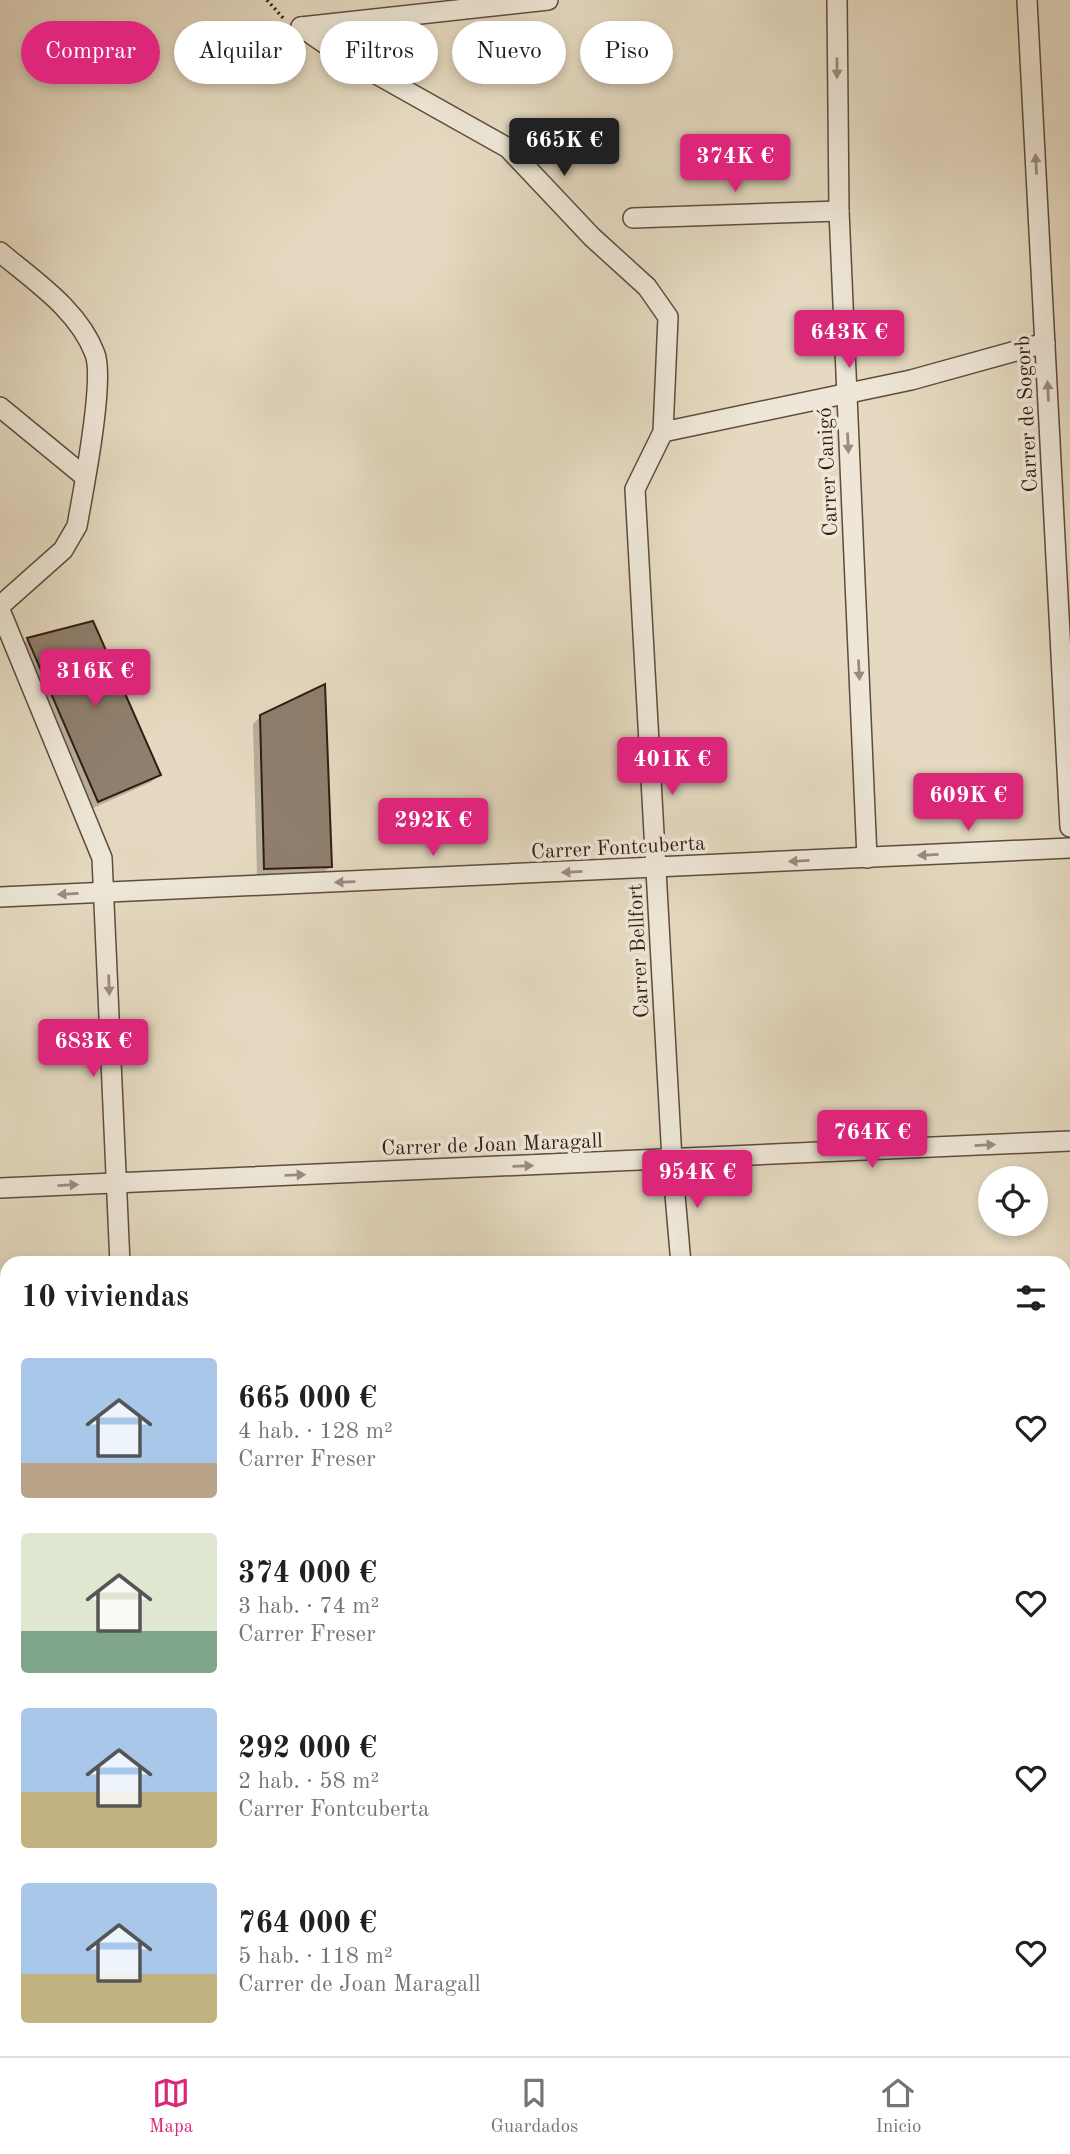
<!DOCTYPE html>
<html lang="es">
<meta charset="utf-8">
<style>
body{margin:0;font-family:"Old Standard TT",serif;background:#f2f2f2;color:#202124;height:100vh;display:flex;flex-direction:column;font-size:26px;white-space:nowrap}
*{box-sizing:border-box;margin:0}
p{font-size:23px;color:#757577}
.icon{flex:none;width:38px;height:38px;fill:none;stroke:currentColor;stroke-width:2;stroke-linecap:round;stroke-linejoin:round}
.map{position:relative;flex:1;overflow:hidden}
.side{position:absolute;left:0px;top:1256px;width:1071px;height:800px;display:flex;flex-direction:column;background:#fff;border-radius:21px 21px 0 0;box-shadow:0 4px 10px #0003}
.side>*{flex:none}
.hud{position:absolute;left:21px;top:21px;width:700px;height:63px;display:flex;gap:14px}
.fabs{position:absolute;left:978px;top:1166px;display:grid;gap:14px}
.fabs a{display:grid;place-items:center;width:70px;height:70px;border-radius:50%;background:#fff;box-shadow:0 4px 10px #0003;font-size:35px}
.price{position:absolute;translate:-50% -60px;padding:0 16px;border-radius:7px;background:#db2777;color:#fff;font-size:23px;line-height:46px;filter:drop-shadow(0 2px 4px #0008)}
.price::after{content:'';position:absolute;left:50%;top:42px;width:21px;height:16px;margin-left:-10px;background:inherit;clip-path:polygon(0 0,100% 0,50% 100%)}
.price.current{background:#222;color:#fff}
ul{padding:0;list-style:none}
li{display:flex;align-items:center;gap:21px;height:175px;padding:0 21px}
li span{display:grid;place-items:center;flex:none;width:196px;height:140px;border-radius:7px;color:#555}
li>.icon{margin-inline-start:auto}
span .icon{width:84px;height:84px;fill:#fffc;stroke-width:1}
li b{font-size:30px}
h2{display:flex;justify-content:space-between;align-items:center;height:84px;padding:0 21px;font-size:30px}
.tag{padding:0 24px;border-radius:32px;background:#fff;box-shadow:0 4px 10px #0003;font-size:24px;line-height:63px}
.tag.current{background:#db2777;color:#fff}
.dock{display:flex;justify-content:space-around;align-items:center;height:98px;border-top:2px solid #e0e0e0;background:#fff;font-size:19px;color:#757577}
.dock a{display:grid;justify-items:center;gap:4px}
.dock .current{color:#db2777}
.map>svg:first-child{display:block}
.shadow{fill:#0003}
.building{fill:#8f7f6d;stroke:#321d13;stroke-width:2}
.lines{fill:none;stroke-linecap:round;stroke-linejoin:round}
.minor-casing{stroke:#5f4c3e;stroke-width:22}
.path{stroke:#321d13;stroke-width:3.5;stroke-dasharray:2 3.5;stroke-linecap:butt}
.minor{stroke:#eee7d7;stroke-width:19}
.oneway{fill:#998c7f}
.labels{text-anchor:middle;stroke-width:7;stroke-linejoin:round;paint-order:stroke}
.street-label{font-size:21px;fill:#321d13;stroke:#eee7d7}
</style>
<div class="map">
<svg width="1070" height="2056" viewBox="0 0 1070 2056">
<rect width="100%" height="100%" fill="#e5dac1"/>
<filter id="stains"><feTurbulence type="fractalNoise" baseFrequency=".00286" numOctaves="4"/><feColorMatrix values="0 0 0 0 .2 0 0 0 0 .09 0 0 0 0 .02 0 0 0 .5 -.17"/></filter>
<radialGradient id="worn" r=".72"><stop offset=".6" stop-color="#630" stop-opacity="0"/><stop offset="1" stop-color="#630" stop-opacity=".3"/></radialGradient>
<g class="shadow">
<polygon points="28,639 159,775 151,782 91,809 20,647"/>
<polygon points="261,716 330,867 322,874 257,876 253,724"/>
</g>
<g class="building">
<polygon points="93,621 161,775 98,802 27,638"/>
<polygon points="325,684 332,867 264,869 260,715"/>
</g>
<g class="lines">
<defs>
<g id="minor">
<polyline points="837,0 839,211 867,858"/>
<polyline points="1027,0 1070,827"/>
<polyline points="301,27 337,52 508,148 592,237 647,287 668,317 663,432 635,489 672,1160 681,1264"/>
<polyline points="301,27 548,0"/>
<polyline points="633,218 839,211"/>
<path d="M0,252C34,281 79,310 95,354C105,381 83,492 77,526L63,550L0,606"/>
<polyline points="0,407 84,476"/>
<polyline points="663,432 911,380 1045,343"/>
<polyline points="0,610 102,858 120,1264"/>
<polyline points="0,897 1070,848"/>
<polyline points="0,1188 1070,1141"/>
<polyline points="1064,1438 1070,1437"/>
<polyline points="0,1477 7,1477"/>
<polyline points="1064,1548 1070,1547"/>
<polyline points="1064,1692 1070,1691"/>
<polyline points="0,2039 7,2039"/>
<polyline points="1064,2044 1070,2042"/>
<polyline points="153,2049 153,2056"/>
<polyline points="308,2049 308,2056"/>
<polyline points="528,2049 529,2056"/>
<polyline points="723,2049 724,2056"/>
<polyline points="920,2049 920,2056"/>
<polyline points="1019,2056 1044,2049"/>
</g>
</defs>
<use href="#minor" class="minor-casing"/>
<polyline class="path" points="267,0 284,19"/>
<use href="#minor" class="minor"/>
</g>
<defs><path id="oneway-solid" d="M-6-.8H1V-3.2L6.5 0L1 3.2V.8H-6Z" transform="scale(1.75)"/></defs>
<g class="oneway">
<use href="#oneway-solid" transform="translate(837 68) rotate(90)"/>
<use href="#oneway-solid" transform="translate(1036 164) rotate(-93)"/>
<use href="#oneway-solid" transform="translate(1048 391) rotate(-93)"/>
<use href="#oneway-solid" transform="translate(848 443) rotate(87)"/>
<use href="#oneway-solid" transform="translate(859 670) rotate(87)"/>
<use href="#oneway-solid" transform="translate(928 855) rotate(177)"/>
<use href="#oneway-solid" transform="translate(799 861) rotate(177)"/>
<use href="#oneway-solid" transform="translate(572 872) rotate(177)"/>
<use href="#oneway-solid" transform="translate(345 882) rotate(178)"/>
<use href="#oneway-solid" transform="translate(68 894) rotate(177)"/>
<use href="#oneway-solid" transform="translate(109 985) rotate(88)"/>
<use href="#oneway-solid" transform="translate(985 1145) rotate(-3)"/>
<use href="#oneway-solid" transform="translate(523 1166) rotate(-2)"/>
<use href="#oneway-solid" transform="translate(295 1175) rotate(-2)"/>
<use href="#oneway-solid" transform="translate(68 1185) rotate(-3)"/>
</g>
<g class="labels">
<g class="street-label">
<text transform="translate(1026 414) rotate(-93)" y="7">Carrer de Sogorb</text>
<text transform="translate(827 472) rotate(-93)" y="7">Carrer Canigó</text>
<text transform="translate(618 847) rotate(-3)" y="7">Carrer Fontcuberta</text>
<text transform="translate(638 951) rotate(-93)" y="7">Carrer Bellfort</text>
<text transform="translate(492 1144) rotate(-2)" y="7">Carrer de Joan Maragall</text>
</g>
</g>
<rect width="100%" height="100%" filter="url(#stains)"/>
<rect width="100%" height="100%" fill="url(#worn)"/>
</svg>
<div class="fabs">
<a><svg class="icon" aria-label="locate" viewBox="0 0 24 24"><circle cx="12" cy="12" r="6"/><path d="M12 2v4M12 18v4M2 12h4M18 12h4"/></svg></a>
</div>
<b class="price current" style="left:564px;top:178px">665K €</b>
<b class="price" style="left:735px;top:194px">374K €</b>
<b class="price" style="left:849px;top:370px">643K €</b>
<b class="price" style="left:95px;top:709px">316K €</b>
<b class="price" style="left:672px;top:797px">401K €</b>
<b class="price" style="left:968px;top:833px">609K €</b>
<b class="price" style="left:433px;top:858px">292K €</b>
<b class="price" style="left:93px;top:1079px">683K €</b>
<b class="price" style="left:872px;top:1170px">764K €</b>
<b class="price" style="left:697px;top:1210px">954K €</b>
<div class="hud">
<a class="tag current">Comprar</a>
<a class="tag">Alquilar</a>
<a class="tag">Filtros</a>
<a class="tag">Nuevo</a>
<a class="tag">Piso</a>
</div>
<section class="side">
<h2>10 viviendas<svg class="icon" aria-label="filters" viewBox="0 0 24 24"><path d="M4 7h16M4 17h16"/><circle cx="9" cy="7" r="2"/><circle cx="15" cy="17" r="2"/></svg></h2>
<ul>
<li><span style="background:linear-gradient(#a9c7e8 75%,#b9a48a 0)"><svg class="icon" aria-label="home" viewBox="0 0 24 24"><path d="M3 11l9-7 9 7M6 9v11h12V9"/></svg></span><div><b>665 000 €</b><p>4 hab. · 128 m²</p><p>Carrer Freser</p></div><svg class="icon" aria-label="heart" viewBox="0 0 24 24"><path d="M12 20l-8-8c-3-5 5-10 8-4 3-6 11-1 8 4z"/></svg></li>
<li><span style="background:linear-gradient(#dfe7d0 70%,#7fa58c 0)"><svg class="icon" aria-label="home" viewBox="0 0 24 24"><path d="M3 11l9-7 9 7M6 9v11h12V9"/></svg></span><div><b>374 000 €</b><p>3 hab. · 74 m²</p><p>Carrer Freser</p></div><svg class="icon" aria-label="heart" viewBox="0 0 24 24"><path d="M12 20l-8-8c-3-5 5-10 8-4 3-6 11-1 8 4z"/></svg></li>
<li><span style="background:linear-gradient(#a9c7e8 60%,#c2b280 0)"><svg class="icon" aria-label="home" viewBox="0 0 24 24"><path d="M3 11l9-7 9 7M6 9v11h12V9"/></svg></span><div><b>292 000 €</b><p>2 hab. · 58 m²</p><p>Carrer Fontcuberta</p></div><svg class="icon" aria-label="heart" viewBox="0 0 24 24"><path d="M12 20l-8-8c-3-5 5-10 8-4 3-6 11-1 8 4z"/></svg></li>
<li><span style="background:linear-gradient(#a9c7e8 65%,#c2b280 0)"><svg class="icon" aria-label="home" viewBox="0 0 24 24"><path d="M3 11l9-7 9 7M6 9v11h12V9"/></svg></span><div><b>764 000 €</b><p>5 hab. · 118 m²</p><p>Carrer de Joan Maragall</p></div><svg class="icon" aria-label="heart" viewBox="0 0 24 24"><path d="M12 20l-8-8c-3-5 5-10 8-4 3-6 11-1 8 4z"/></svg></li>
</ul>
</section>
</div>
<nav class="dock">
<a class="current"><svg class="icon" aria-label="map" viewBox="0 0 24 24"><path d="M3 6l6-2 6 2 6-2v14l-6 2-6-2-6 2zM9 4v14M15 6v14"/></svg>Mapa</a>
<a><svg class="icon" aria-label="saved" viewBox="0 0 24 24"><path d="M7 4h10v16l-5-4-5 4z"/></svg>Guardados</a>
<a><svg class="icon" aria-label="home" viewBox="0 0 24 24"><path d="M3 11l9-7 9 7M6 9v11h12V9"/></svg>Inicio</a>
</nav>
